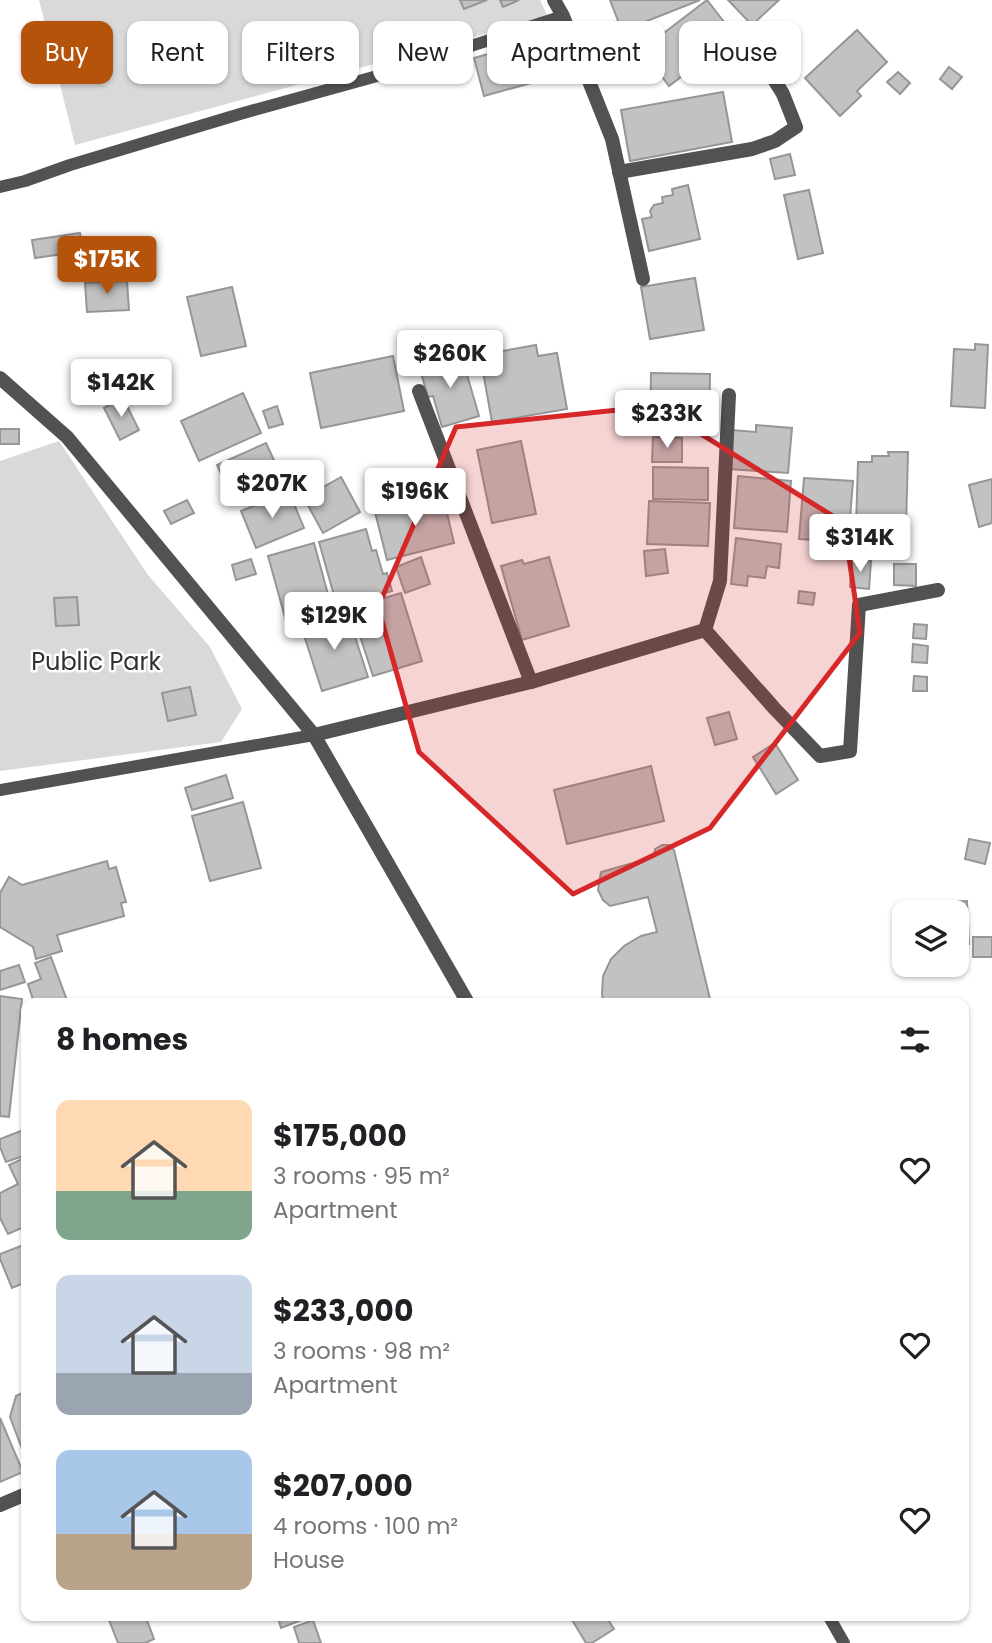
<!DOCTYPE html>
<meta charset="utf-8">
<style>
body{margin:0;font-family:Poppins,sans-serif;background:#f6f6f6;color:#202124;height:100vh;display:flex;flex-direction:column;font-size:26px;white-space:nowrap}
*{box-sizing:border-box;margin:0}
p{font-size:23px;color:#757577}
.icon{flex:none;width:38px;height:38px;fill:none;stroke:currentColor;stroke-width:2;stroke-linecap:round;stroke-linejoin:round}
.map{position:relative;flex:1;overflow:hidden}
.panel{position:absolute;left:21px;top:998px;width:948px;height:623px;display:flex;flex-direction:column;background:#fff;border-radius:14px;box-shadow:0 2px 5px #0004}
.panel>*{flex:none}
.guide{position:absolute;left:21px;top:21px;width:950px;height:63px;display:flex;gap:14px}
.buttons{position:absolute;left:892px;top:900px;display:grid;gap:14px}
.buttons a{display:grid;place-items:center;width:77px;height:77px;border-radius:14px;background:#fff;box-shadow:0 2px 5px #0004;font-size:35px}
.price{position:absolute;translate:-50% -60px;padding:0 16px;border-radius:7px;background:#fff;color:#222;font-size:23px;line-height:46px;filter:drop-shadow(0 2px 4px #0008)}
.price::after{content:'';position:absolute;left:50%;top:42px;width:21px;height:16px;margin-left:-10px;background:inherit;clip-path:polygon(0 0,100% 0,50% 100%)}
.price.current{background:#b45309;color:#fff}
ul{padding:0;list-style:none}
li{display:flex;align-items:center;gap:21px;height:175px;padding:0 35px}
li span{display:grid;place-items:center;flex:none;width:196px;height:140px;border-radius:14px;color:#555}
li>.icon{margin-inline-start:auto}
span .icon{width:84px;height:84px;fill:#fffc;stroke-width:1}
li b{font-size:30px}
h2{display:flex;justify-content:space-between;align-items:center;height:84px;padding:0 35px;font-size:30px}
.chip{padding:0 24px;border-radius:14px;background:#fff;box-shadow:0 2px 5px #0004;font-size:24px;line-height:63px}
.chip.current{background:#b45309;color:#fff}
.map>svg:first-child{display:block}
.green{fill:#d9d9d9}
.building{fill:#c2c2c2;stroke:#969696;stroke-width:2}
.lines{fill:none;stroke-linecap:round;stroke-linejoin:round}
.service{stroke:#525252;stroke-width:12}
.minor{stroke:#525252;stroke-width:14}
.marked{fill:#d62828;fill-opacity:0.2;stroke:#d62828;stroke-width:5;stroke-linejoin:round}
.labels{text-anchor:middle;stroke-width:5;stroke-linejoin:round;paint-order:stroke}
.park-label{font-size:24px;fill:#303030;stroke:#fff}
</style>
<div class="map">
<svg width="992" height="1643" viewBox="0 0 992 1643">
<rect width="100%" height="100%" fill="#fff"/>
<g class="green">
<polygon points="39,0 540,0 548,17 75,145"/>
<polygon points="59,441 148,575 210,647 242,709 221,742 0,771 0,461"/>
</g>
<g class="building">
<polygon points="460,0 487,0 464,9"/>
<polygon points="500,0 519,0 503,7"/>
<polygon points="610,0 700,0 622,31"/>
<polygon points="707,0 735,36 669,86 645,54 663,40 660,36"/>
<polygon points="728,0 779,0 752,25"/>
<polygon points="857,30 887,62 857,91 861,96 840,116 805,78"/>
<polygon points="531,42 542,80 484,96 474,58"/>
<polygon points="949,67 962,77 952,89 940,79"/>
<polygon points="898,72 910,83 900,94 887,82"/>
<polygon points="723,92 732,142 630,161 621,110"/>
<polygon points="790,154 795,175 775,179 770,159"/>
<polygon points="688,185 700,239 649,251 642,219 652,217 650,211 654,205 663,203 662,197 673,195 672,189"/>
<polygon points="809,190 823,253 798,259 784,195"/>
<polygon points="80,233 83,251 35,258 32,240"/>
<polygon points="695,278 704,330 650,339 641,287"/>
<polygon points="127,281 129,310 87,312 85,283"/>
<polygon points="232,287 246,346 201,356 187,297"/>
<polygon points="975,344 988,345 985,408 951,406 954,349 975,350"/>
<polygon points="536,345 538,356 557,353 567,409 492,422 480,355"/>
<polygon points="461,354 479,416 442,427 433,396 428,397 419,366"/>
<polygon points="393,356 404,411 321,428 310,373"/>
<polygon points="651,373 710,374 709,433 650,432"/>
<polygon points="243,393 261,433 199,461 181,421"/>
<polygon points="123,398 139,430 120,440 104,408"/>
<polygon points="277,406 283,424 269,428 263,411"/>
<polygon points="756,425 792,428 788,473 729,469 732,430 756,432"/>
<rect x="0" y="429" width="19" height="15"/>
<polygon points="653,437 682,438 682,462 652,462"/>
<polygon points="521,441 536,514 492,523 477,450"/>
<polygon points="266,443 285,484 251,499 248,492 233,500 217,465"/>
<polygon points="888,452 908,452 906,528 856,527 858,462 872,462 872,456 889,456"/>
<polygon points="653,467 708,468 708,500 653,499"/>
<polygon points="738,476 791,481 787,532 734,528"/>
<polygon points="341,477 360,512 323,533 304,498"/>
<polygon points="804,478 853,481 848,542 799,539"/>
<polygon points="992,479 992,523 979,527 969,485"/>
<polygon points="289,492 304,528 256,548 241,511"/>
<polygon points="443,496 454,543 387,560 375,512"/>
<polygon points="187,500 194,513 171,524 164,511"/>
<polygon points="649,501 710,503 708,546 647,544"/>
<polygon points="366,529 372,551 376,550 383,574 387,573 392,591 337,606 319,542"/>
<polygon points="736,538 781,544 779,568 767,566 765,578 748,576 747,586 731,584"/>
<polygon points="314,543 332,609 286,621 268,556"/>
<polygon points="665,549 668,573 646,576 644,551"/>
<polygon points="421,557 430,584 405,593 396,567"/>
<polygon points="549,557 569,626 522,640 501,566 522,560 524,564"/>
<polygon points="251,559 256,574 236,580 232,565"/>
<polygon points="852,559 871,561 869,589 850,587"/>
<polygon points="894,564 916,564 916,586 894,585"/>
<polygon points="799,591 815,593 813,605 798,603"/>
<polygon points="401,593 422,661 373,676 351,608"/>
<polygon points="77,597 79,625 56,626 54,598"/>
<polygon points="347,612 368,677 322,691 301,626"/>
<polygon points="914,624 927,625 926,639 913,638"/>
<polygon points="913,644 928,646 927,663 912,662"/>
<polygon points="914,676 927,677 927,691 913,691"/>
<polygon points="190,687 196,715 168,721 162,693"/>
<polygon points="729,712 737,739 715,745 707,718"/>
<polygon points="775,743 798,780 776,794 753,757"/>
<polygon points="651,766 664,821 567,844 554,790"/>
<polygon points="226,775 233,798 192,810 185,788"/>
<polygon points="243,802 261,868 210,881 192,816"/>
<polygon points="969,839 990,843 985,864 965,859"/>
<polygon points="662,845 669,845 674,850 711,1003 603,1003 602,994 603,976 611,959 624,946 641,936 657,932 648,897 610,906 603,900 598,890 601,872 654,857 655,849"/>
<polygon points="107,861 109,869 116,867 126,902 121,903 124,916 57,935 62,951 36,959 33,947 0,927 0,893 9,877 22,885"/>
<polygon points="967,901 969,944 957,945 957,912 944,912 943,902"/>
<rect x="973" y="937" width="19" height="20"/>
<polygon points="51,957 68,1003 34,1003 28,984 41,979 35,963"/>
<polygon points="19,965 25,982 0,990 0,971"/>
<polygon points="0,996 22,999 9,1117 0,1116"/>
<polygon points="26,1129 26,1155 6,1162 0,1147 0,1139"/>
<polygon points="26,1157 26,1226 8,1234 0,1218 0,1193 18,1184 9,1165"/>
<polygon points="26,1244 26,1282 12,1288 0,1259 0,1254"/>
<polygon points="26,1391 26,1455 24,1454 10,1417 16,1396"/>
<polygon points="0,1418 23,1472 0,1482"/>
<polygon points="107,1615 145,1615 154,1639 145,1643 118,1643"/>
<polygon points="277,1615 312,1615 312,1616 281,1628"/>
<polygon points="569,1615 605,1615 614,1629 592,1643 586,1643"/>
<polygon points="313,1620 321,1643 299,1643 294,1627"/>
</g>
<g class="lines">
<g class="service">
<polyline points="0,187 25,181 70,165 240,114 388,73 563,16"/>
<polyline points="0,790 314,735"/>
<polyline points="828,1615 844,1643"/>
</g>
<g class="minor">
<polyline points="554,0 563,16 612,139 643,279"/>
<polyline points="619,172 752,149 775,141 796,127 783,94 762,60"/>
<polyline points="0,378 67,437 314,735 468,1003"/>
<polyline points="419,391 531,682"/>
<polyline points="705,630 720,581 729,395"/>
<polyline points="314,735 531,682 705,630 774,708 820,756 850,751 859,605 938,590"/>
<polyline points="0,1505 26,1494"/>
</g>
</g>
<path class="marked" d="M656,406L844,523L860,633L710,828L573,894L419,752L378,607L456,427Z"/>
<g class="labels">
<g class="park-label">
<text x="96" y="670">Public Park</text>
</g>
</g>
</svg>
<div class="buttons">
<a><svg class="icon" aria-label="layers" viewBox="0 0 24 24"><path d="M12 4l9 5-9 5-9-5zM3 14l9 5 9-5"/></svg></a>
</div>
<b class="price current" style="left:107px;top:296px">$175K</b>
<b class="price" style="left:450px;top:390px">$260K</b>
<b class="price" style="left:121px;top:419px">$142K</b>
<b class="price" style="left:667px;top:450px">$233K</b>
<b class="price" style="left:272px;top:520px">$207K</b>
<b class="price" style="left:415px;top:528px">$196K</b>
<b class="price" style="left:860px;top:574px">$314K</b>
<b class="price" style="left:334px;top:652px">$129K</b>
<div class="guide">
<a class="chip current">Buy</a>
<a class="chip">Rent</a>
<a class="chip">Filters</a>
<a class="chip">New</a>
<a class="chip">Apartment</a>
<a class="chip">House</a>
</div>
<section class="panel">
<h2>8 homes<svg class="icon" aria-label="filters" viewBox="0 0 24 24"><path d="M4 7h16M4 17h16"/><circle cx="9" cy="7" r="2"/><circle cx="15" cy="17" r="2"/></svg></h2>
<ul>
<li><span style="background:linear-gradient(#ffd9b3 65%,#7fa58c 0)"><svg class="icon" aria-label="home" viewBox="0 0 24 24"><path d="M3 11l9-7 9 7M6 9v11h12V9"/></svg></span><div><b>$175,000</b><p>3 rooms · 95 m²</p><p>Apartment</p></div><svg class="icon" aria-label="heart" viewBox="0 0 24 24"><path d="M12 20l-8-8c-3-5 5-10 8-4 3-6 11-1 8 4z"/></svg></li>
<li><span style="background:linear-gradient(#c9d6e8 70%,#9aa5b1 0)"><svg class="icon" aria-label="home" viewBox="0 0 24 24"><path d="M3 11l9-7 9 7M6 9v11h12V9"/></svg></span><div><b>$233,000</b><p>3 rooms · 98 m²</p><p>Apartment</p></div><svg class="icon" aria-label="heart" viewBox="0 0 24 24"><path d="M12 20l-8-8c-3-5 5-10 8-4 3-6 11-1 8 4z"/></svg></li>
<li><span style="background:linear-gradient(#a9c7e8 60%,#b9a48a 0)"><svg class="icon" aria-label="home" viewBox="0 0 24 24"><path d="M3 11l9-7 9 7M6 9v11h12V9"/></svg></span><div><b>$207,000</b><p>4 rooms · 100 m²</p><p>House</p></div><svg class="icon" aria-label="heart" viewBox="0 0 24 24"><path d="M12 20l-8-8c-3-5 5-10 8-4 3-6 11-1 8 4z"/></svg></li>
</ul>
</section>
</div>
